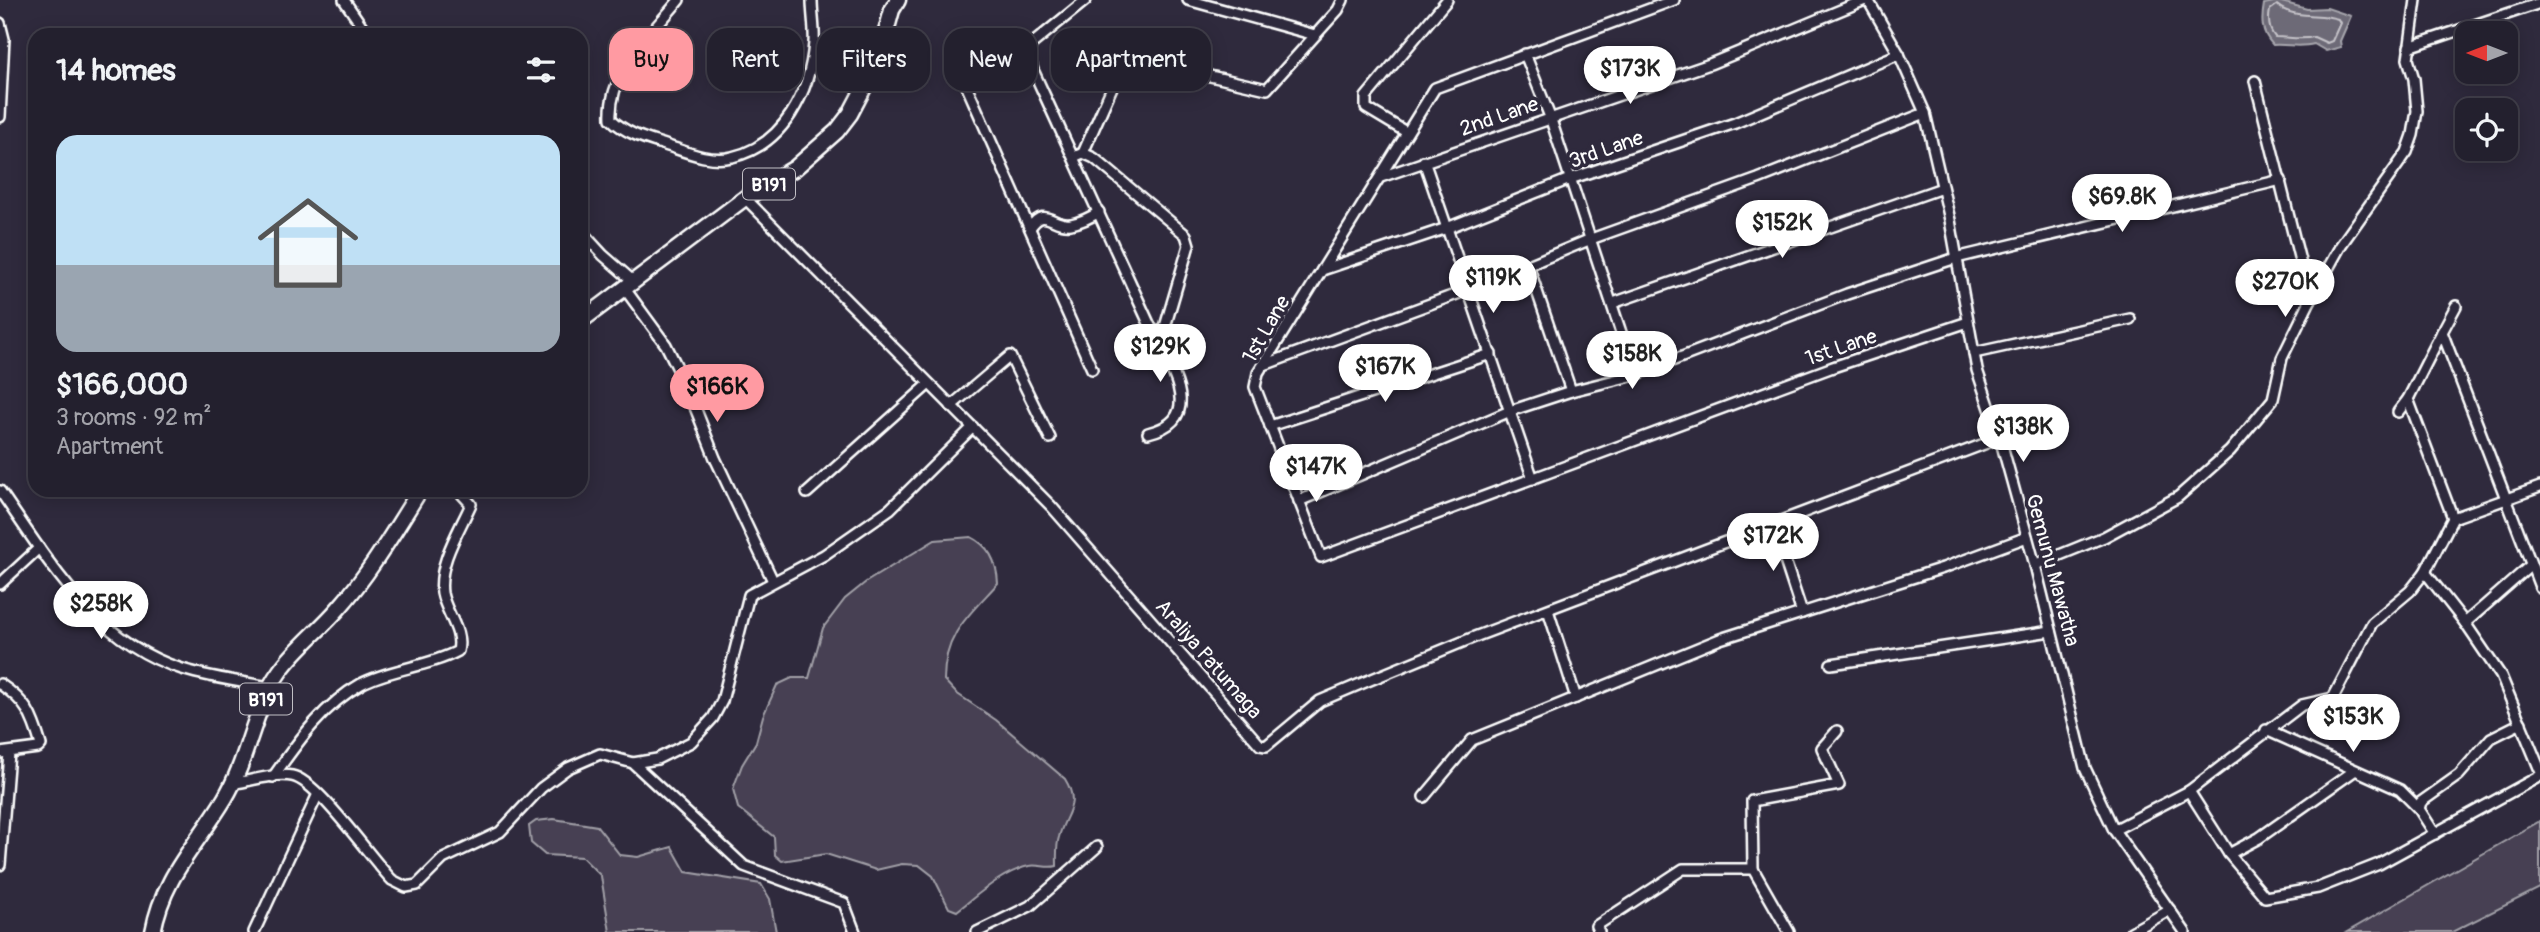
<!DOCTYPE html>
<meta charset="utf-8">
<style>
body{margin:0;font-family:Pangolin,sans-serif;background:#2b2836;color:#f1f3f6;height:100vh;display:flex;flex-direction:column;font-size:26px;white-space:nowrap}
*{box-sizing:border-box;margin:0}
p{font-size:23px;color:#a3a3aa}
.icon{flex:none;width:38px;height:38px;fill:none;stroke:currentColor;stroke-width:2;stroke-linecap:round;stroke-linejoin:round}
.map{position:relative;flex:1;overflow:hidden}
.sheet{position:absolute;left:28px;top:28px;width:560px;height:469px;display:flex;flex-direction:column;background:#23202e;border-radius:21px;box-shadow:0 4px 18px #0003,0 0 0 2px #403e4a}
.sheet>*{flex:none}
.hud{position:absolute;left:609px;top:28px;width:665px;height:63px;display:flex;gap:14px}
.needle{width:46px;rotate:270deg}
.controls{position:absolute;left:2455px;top:21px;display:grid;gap:14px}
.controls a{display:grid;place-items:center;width:63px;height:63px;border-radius:14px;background:#23202e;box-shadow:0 4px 18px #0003,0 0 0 2px #403e4a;font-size:35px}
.price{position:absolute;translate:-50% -60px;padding:0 16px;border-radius:24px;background:#fff;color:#222;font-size:23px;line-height:46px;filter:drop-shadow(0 2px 4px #0008)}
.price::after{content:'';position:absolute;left:50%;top:42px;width:21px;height:16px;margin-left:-10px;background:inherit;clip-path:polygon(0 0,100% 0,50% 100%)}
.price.on{background:#ff9aa2;color:#111}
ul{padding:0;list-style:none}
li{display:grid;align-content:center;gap:14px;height:371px;padding:0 28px}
li span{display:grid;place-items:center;height:217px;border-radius:21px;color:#555}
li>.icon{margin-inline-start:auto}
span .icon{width:126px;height:126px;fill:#fffc;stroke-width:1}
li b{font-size:30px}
h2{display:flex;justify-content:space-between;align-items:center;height:84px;padding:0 28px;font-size:30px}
.pill{padding:0 24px;border-radius:21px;background:#23202e;box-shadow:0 4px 18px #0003,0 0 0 2px #403e4a;font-size:24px;line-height:63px}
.pill.on{background:#ff9aa2;color:#111}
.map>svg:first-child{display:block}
.green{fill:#464152;stroke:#a2a0a8;stroke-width:2}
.water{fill:#6d6a77;stroke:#a7a6ad;stroke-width:2}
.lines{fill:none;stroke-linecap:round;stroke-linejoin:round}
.shore{stroke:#c5c3c9;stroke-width:2}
.street-casing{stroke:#fff;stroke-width:14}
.primary-casing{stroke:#fff;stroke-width:19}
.street{stroke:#2f2a3d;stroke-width:9}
.primary{stroke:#2f2a3d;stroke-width:14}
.labels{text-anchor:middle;stroke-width:7;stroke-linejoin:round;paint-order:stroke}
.shield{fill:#2f2a3d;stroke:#c1bfc5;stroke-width:2}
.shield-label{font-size:19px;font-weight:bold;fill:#fff}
.street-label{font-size:21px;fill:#fff;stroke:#2f2a3d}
</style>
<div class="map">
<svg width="2540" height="932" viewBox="0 0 2540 932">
<rect width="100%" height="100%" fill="#2f2a3d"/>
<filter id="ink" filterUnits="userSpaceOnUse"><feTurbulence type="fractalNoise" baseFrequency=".0143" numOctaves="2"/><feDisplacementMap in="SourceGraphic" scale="14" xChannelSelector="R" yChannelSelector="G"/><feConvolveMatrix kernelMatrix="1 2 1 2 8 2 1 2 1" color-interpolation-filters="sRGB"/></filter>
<g filter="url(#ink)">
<g class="green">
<path d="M971,537C990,546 997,563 998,583C969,615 944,634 944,680L956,693L996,720L1065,779C1081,805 1065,813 1059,837C1056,846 1057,857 1057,866C1047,869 1039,864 1029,866C1002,872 979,894 957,911L949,908L933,876L919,865L902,864L876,870L826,854L782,861L775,855L774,837L738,808L733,789L742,765L756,742L763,716L777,685L792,678H809L823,628L845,599L866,582L935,540Z"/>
<polygon points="554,819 597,826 620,855 638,857 672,847 686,872 761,884 770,899 776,932 610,932 601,876 582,857 545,855 531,843 529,826 536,821"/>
<polygon points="2540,821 2540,888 2452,932 2347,932"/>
</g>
<path class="water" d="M2278,1L2307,9L2327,8L2351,16L2340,41L2341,47L2326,51L2314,44C2299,48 2288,44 2273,45C2261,32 2261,21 2264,4Z"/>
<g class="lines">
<path class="shore" d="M2277,5C2294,20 2319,12 2338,19L2340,23L2332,41L2327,43L2314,37C2301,40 2289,37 2275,37C2268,29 2268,20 2270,10Z"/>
<defs>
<g id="street">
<polyline points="344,0 368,35"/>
<path d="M679,0C652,34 608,71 611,119C628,136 652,140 674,148C691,154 713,162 732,157C784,145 810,92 814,43C815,29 812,14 812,0"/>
<polyline points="1188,0 1315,35"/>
<polyline points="1674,0 1435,88 1258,373 1255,387 1321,557 1833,367 1968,322"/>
<polyline points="1868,0 1899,54 1925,113 1950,220 1977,370 2000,438 2035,565 2085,768 2114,830 2185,932"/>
<polyline points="0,23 4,39 0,117"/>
<polyline points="2409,47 2540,3"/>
<polyline points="1525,54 1550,117 1635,375"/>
<polyline points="963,78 1092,369"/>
<polyline points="2255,81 2310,301"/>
<polyline points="1406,132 1366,108 1366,97 1447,0"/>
<polyline points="1083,153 1121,67 1131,58 1267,89 1338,10 1343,0"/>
<polyline points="1074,157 1083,153 1094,158 1186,235 1189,245 1165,327 1161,332 1152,330 1033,70 1028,53 1032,44 1086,0"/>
<polyline points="1424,161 1533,479"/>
<polyline points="1381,177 1710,64 1865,0"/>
<polyline points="745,198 1051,506 1260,745 1266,746 1320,701 1365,682 1477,636 2000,438"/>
<path d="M1030,228C1045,205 1052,227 1071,224C1081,222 1091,217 1099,212"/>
<polyline points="581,231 603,255 634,282"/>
<polyline points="1528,265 1571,391"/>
<polyline points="1322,270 1447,228 1570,179 1735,123 1899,54"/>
<polyline points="625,289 666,345 687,387 715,458 773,581"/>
<polyline points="1613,303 1942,188"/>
<polyline points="2456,306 2442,332 2540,587"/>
<polyline points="1974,353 2130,319"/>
<polyline points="1264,365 1468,290 1591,239 1758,179 1925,113"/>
<polyline points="951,406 1010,356 1050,438"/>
<polyline points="2398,412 2408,399 2442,332"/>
<polyline points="1270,426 1491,354"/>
<path d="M1148,433C1207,419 1170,369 1154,333"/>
<path d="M0,491C49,562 95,642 182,669C211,678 242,682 271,687"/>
<polyline points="807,493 929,384"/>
<polyline points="1299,501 1510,411 1571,391 1635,375 1847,294 1956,258 2281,180"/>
<polyline points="2453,518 2540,487"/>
<polyline points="1773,524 1802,613"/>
<polyline points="2035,565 2104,537 2178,497 2230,451 2273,399 2282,358 2310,301 2341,245 2407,152 2413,135 2417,111 2414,79 2408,59 2416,0"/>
<polyline points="2425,572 2465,623 2531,565"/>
<polyline points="0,584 39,548"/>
<polyline points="1548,610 1576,698"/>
<polyline points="2465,623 2501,676 2540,770"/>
<polyline points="1831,664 2051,631"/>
<path d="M0,684C27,702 32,715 41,745L38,748L0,753"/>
<polyline points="2266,730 2400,790 2419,809"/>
<polyline points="633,763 744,866 844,903 855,932"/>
<path d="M273,777C297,743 323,705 361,684C389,669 428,667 458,651C463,630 446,614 442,593C438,563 459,531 471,504L458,490"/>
<path d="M232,784C250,781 274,773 292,776C317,780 371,859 392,880L406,887L417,885L443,859L500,832L541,788L568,768L600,754L633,763L657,759L691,742L713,718L722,701L749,595L824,555L890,509L973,427"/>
<polyline points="2189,791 2302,705 2333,698 2372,623 2410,591 2425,572 2453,518 2408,399"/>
<polyline points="1424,797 1472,740 1720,639 1943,568 2027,537"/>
<polyline points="2114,830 2189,791 2229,854 2265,897 2318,888 2379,864 2540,776"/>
<polyline points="2435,834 2419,809 2421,802 2459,775 2491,738 2521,723"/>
<polyline points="2229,854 2259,838 2354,771"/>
<polyline points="0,865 9,753"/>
<polyline points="1753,869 1752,801 1839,785 1822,748 1837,731"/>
<polyline points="254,932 318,794"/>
<polyline points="977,932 1030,906 1097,847"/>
<polyline points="1599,932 1596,926 1683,869 1753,869 1789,932"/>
<polyline points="2131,932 2170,910"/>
</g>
<g id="primary">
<polyline points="581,321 745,198 795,168 837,131 850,114 878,61 892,10 898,0"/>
<path d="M153,932C163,876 197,845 225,798C249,758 253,708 280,671C296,648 320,630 338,609C370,573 395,530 420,490"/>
</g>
</defs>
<use href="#street" class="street-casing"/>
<use href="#primary" class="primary-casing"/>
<use href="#street" class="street"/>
<use href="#primary" class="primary"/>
</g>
</g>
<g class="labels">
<g class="shield">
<rect x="743" y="168.5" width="52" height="31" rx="5"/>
<rect x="240" y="683.5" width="52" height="31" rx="5"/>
</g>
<g class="shield-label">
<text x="769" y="191">B191</text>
<text x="266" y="706">B191</text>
</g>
<g class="street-label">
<text transform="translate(1499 116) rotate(-19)" y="7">2nd Lane</text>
<text transform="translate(1606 149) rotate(-19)" y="7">3rd Lane</text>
<text transform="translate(1266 329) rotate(-60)" y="7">1st Lane</text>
<text transform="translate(1841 347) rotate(-19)" y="7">1st Lane</text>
<text transform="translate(2053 570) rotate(75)" y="7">Gemunu Mawatha</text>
<text transform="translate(1209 659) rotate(49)" y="7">Araliya Patumaga</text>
</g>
</g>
</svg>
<div class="controls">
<a><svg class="needle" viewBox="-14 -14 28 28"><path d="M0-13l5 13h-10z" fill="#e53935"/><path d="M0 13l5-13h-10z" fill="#a3a3aa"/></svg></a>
<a><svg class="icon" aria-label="locate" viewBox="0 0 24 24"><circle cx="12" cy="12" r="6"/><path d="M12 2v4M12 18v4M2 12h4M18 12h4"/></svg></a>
</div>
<b class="price" style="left:1630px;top:106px">$173K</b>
<b class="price" style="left:2122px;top:234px">$69.8K</b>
<b class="price" style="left:1782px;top:260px">$152K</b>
<b class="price" style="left:1493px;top:315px">$119K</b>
<b class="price" style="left:2285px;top:319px">$270K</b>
<b class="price" style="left:1160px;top:384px">$129K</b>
<b class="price" style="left:1632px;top:391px">$158K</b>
<b class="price" style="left:1385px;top:404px">$167K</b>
<b class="price on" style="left:717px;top:424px">$166K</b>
<b class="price" style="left:2023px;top:464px">$138K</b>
<b class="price" style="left:1316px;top:504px">$147K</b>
<b class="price" style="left:1773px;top:573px">$172K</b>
<b class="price" style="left:101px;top:641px">$258K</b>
<b class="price" style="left:2353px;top:754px">$153K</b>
<div class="hud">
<a class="pill on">Buy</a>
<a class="pill">Rent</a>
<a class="pill">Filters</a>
<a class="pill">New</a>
<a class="pill">Apartment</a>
</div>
<section class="sheet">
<h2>14 homes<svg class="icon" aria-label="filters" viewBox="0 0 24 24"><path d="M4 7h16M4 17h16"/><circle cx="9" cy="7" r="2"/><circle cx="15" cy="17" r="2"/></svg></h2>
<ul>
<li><span style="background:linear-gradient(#bfe0f5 60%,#9aa5b1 0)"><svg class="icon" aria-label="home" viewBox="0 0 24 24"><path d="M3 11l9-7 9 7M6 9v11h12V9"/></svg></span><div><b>$166,000</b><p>3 rooms · 92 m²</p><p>Apartment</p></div></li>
</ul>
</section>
</div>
